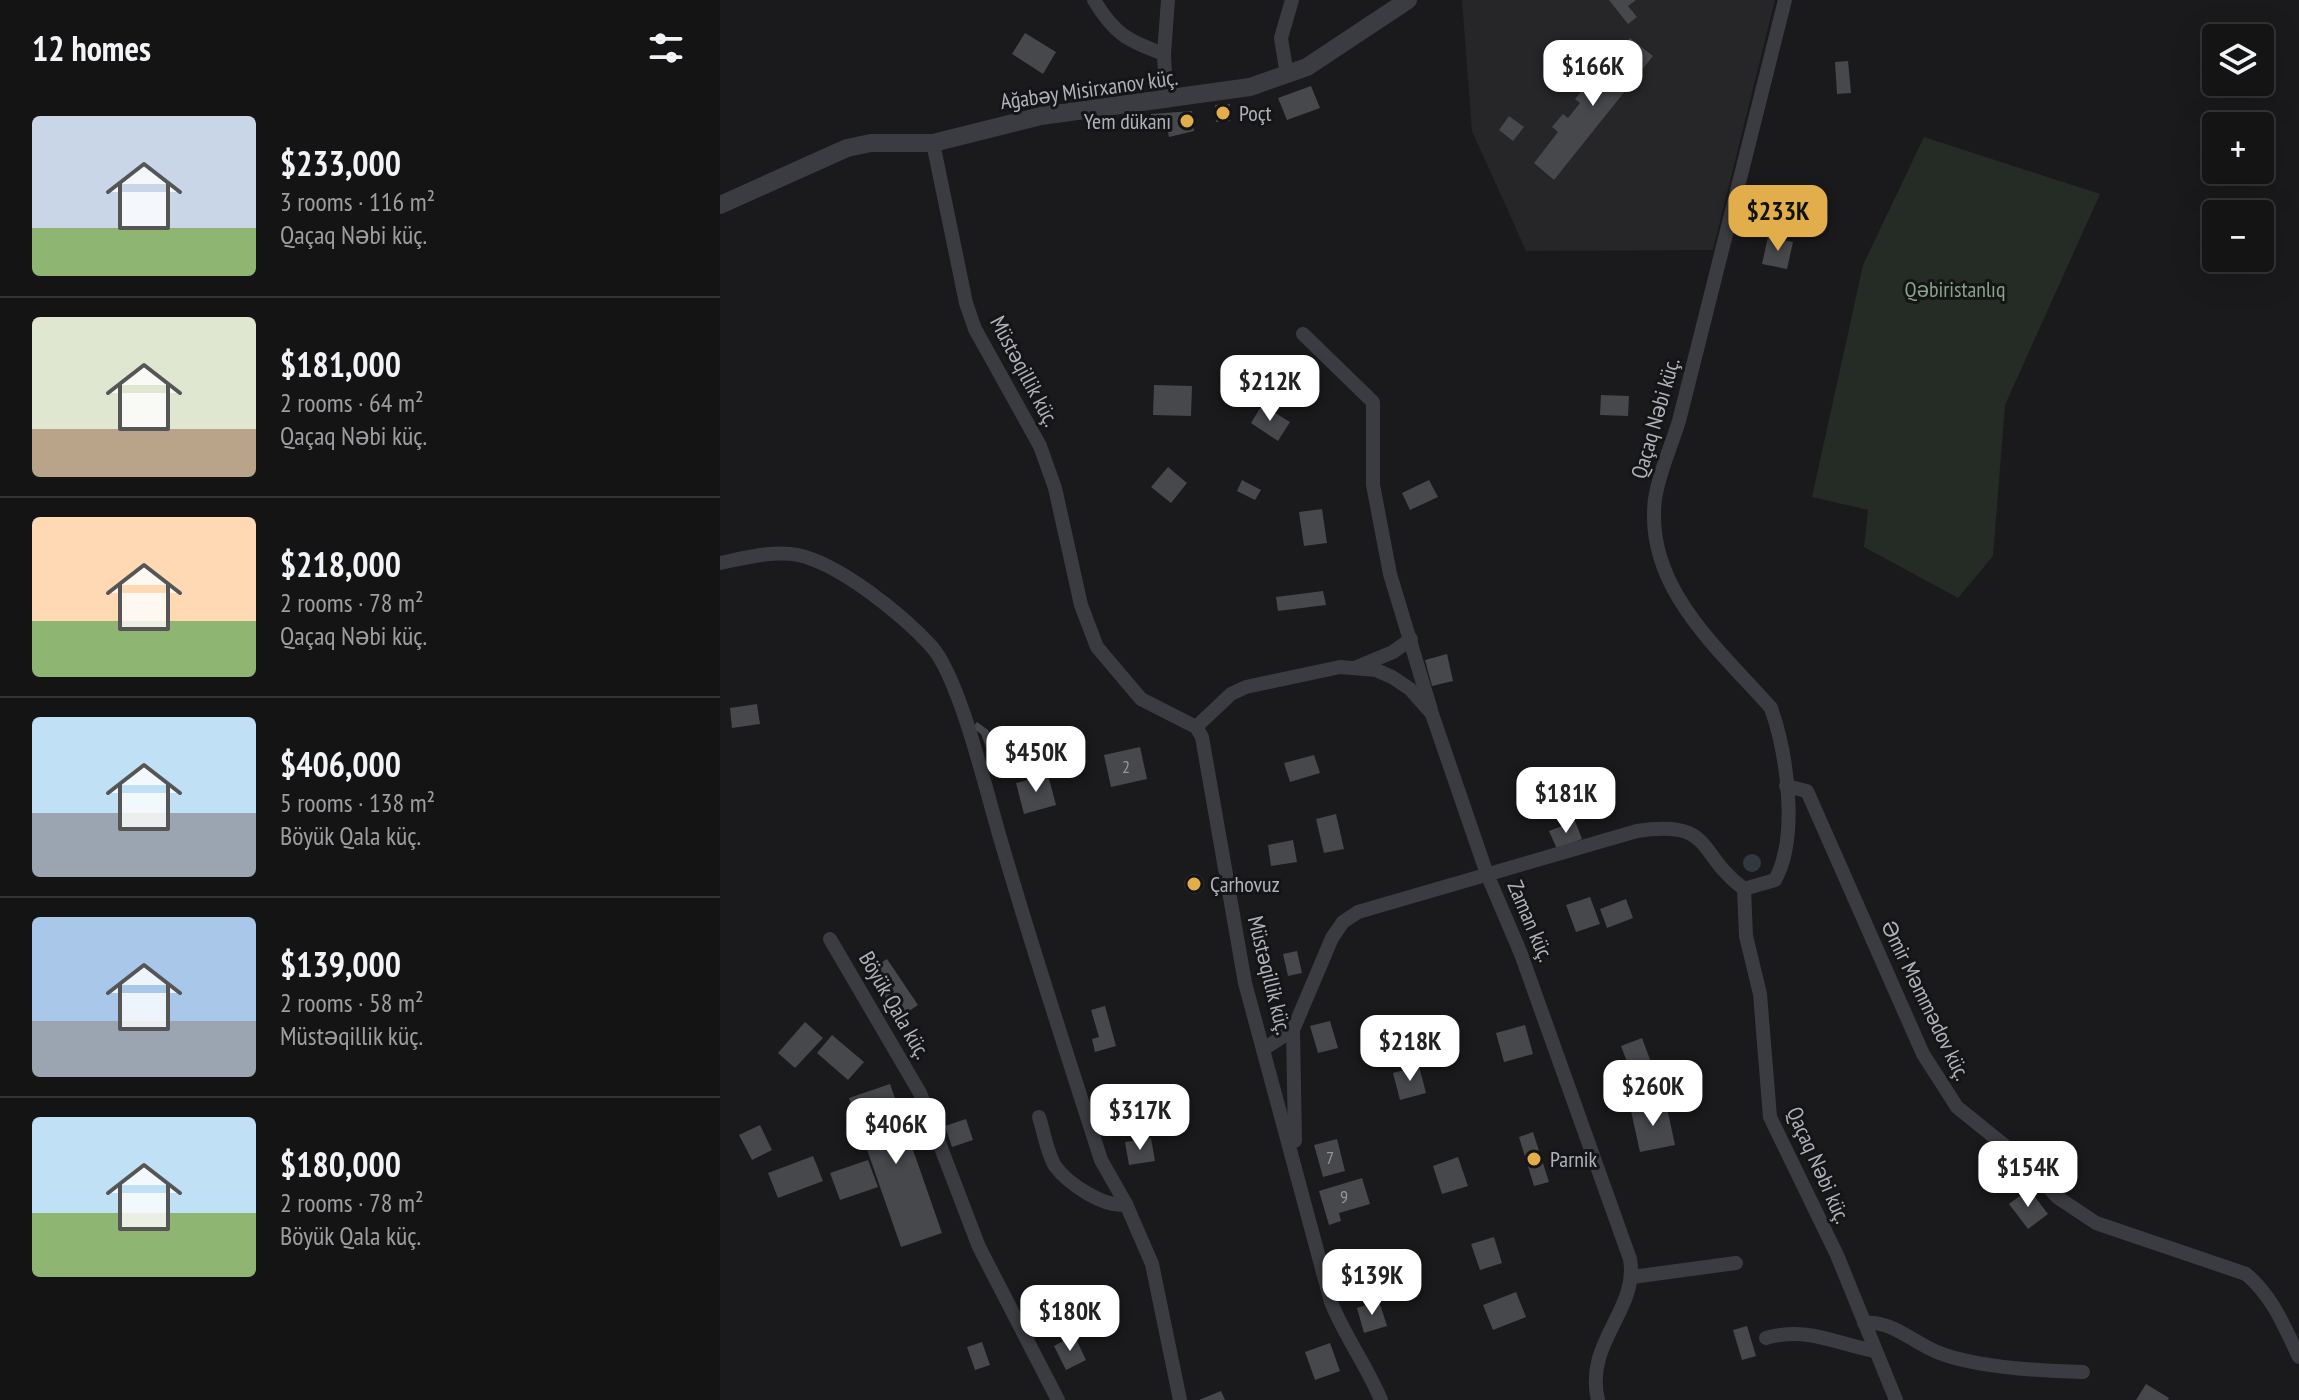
<!DOCTYPE html>
<meta charset="utf-8">
<style>
body{margin:0;font-family:"PT Sans Narrow",sans-serif;background:#1d1d1e;color:#f1f3f6;height:100vh;display:flex;flex-direction:column;font-size:30px;white-space:nowrap}
*{box-sizing:border-box;margin:0}
p{font-size:26px;color:#9d9ea0}
.icon{flex:none;width:44px;height:44px;fill:none;stroke:currentColor;stroke-width:2;stroke-linecap:round;stroke-linejoin:round}
.map{position:relative;flex:1;overflow:hidden}
.drawer{display:flex;flex-direction:column;background:#141415;width:720px}
.drawer>*{flex:none}
.controls{position:absolute;left:1482px;top:24px;display:grid;gap:16px}
.controls a{display:grid;place-items:center;width:72px;height:72px;border-radius:8px;background:#141415;box-shadow:0 8px 32px #0002,0 0 0 2px #333334;font-size:40px}
.price{position:absolute;translate:-50% -68px;padding:0 18px;border-radius:16px;background:#fff;color:#222;font-size:26px;line-height:52px;filter:drop-shadow(0 2px 4px #0008)}
.price::after{content:'';position:absolute;left:50%;top:48px;width:24px;height:18px;margin-left:-12px;background:inherit;clip-path:polygon(0 0,100% 0,50% 100%)}
.price.active{background:#e2ae4c;color:#111}
ul{padding:0;list-style:none}
li{display:flex;align-items:center;gap:24px;height:200px;padding:0 32px}
li+li{border-top:2px solid #333334}
li span{display:grid;place-items:center;flex:none;width:224px;height:160px;border-radius:8px;color:#555}
li>.icon{margin-inline-start:auto}
span .icon{width:96px;height:96px;fill:#fffc;stroke-width:1}
li b{font-size:34px}
h2{display:flex;justify-content:space-between;align-items:center;height:96px;padding:0 32px;font-size:34px}
main{display:flex;flex:1;min-height:0}
.map>svg:first-child{display:block}
.built{fill:#262629}
.green{fill:#242c25}
.water{fill:#31393f}
.building{fill:#47484c}
.lines{fill:none;stroke-linecap:round;stroke-linejoin:round}
.minor{stroke:#3b3c41;stroke-width:14}
.tertiary{stroke:#3b3c41;stroke-width:18}
.poi-dot{fill:#e2ae4c;stroke:#151517;stroke-width:3}
.labels{text-anchor:middle;stroke-width:6;stroke-linejoin:round;paint-order:stroke}
.number-label{font-size:18px;fill:#94989e}
.street-label{font-size:22px;fill:#aeb2ba;stroke:#151517}
.poi-label{font-size:22px;fill:#aeb2ba;stroke:#151517;text-anchor:start}
.park-label{font-size:22px;fill:#87a388;stroke:#151517}
</style>
<main>
<section class="drawer">
<h2>12 homes<svg class="icon" aria-label="filters" viewBox="0 0 24 24"><path d="M4 7h16M4 17h16"/><circle cx="9" cy="7" r="2"/><circle cx="15" cy="17" r="2"/></svg></h2>
<ul>
<li><span style="background:linear-gradient(#c9d6e8 70%,#8fb573 0)"><svg class="icon" aria-label="home" viewBox="0 0 24 24"><path d="M3 11l9-7 9 7M6 9v11h12V9"/></svg></span><div><b>$233,000</b><p>3 rooms · 116 m²</p><p>Qaçaq Nəbi küç.</p></div></li>
<li><span style="background:linear-gradient(#dfe7d0 70%,#b9a48a 0)"><svg class="icon" aria-label="home" viewBox="0 0 24 24"><path d="M3 11l9-7 9 7M6 9v11h12V9"/></svg></span><div><b>$181,000</b><p>2 rooms · 64 m²</p><p>Qaçaq Nəbi küç.</p></div></li>
<li><span style="background:linear-gradient(#ffd9b3 65%,#8fb573 0)"><svg class="icon" aria-label="home" viewBox="0 0 24 24"><path d="M3 11l9-7 9 7M6 9v11h12V9"/></svg></span><div><b>$218,000</b><p>2 rooms · 78 m²</p><p>Qaçaq Nəbi küç.</p></div></li>
<li><span style="background:linear-gradient(#bfe0f5 60%,#9aa5b1 0)"><svg class="icon" aria-label="home" viewBox="0 0 24 24"><path d="M3 11l9-7 9 7M6 9v11h12V9"/></svg></span><div><b>$406,000</b><p>5 rooms · 138 m²</p><p>Böyük Qala küç.</p></div></li>
<li><span style="background:linear-gradient(#a9c7e8 65%,#9aa5b1 0)"><svg class="icon" aria-label="home" viewBox="0 0 24 24"><path d="M3 11l9-7 9 7M6 9v11h12V9"/></svg></span><div><b>$139,000</b><p>2 rooms · 58 m²</p><p>Müstəqillik küç.</p></div></li>
<li><span style="background:linear-gradient(#bfe0f5 60%,#8fb573 0)"><svg class="icon" aria-label="home" viewBox="0 0 24 24"><path d="M3 11l9-7 9 7M6 9v11h12V9"/></svg></span><div><b>$180,000</b><p>2 rooms · 78 m²</p><p>Böyük Qala küç.</p></div></li>
</ul>
</section>
<div class="map">
<svg width="1579" height="1400" viewBox="0 0 1579 1400">
<rect width="100%" height="100%" fill="#1a1a1c"/>
<polygon class="built" points="742,0 1055,0 993,250 806,251 752,131"/>
<polygon class="green" points="1204,137 1380,194 1285,405 1273,556 1238,598 1144,547 1148,510 1092,497 1143,265"/>
<g class="water">
<circle cx="1032" cy="863" r="9"/>
<circle cx="474" cy="884" r="10"/>
</g>
<g class="building">
<polygon points="889,0 916,0 908,6 917,17 908,24"/>
<polygon points="305,33 336,52 323,74 292,54"/>
<polygon points="910,38 933,56 834,180 814,163 838,132 832,127 843,114 848,118 860,103 855,99 870,81 874,83"/>
<polygon points="1128,61 1131,93 1117,94 1115,62"/>
<polygon points="591,86 600,108 567,120 558,98"/>
<polygon points="510,104 510,121 496,122 495,105"/>
<polygon points="472,111 474,131 449,137 447,127 432,128 431,114"/>
<polygon points="789,116 804,127 793,141 779,130"/>
<polygon points="1048,237 1073,242 1067,269 1042,264"/>
<polygon points="434,385 472,386 471,416 433,415"/>
<polygon points="881,395 909,396 908,416 880,415"/>
<polygon points="542,405 570,422 558,441 531,423"/>
<polygon points="448,467 467,483 451,503 431,487"/>
<polygon points="522,480 541,490 535,500 517,491"/>
<polygon points="709,480 718,497 690,510 682,493"/>
<polygon points="602,509 607,543 584,546 579,512"/>
<polygon points="603,591 606,605 558,611 556,597"/>
<polygon points="727,654 733,681 712,686 705,660"/>
<polygon points="37,704 40,724 12,728 10,708"/>
<polygon points="257,722 268,730 276,746 267,750 261,734 252,728"/>
<polygon points="420,747 427,779 391,787 384,755"/>
<polygon points="594,755 600,773 570,782 564,763"/>
<polygon points="328,775 336,805 304,814 296,783"/>
<polygon points="616,814 624,849 604,853 596,819"/>
<polygon points="855,821 862,839 837,849 829,831"/>
<polygon points="573,840 577,862 551,866 548,845"/>
<polygon points="870,897 880,924 856,932 846,905"/>
<polygon points="906,899 913,918 887,928 880,909"/>
<polygon points="577,951 582,973 568,976 563,954"/>
<polygon points="167,959 198,1005 179,1018 148,971"/>
<polygon points="385,1006 396,1046 375,1052 372,1039 379,1037 371,1010"/>
<polygon points="610,1021 618,1048 598,1053 590,1026"/>
<polygon points="85,1022 103,1038 75,1068 58,1053"/>
<polygon points="805,1025 813,1054 784,1062 776,1033"/>
<polygon points="112,1035 144,1062 128,1080 97,1053"/>
<polygon points="922,1038 935,1073 914,1080 901,1046"/>
<polygon points="699,1066 706,1093 680,1100 673,1073"/>
<polygon points="170,1084 222,1233 181,1247 129,1098"/>
<polygon points="946,1103 955,1145 920,1152 911,1111"/>
<polygon points="246,1119 253,1140 232,1147 225,1126"/>
<polygon points="40,1125 52,1150 32,1160 19,1135"/>
<polygon points="813,1132 829,1182 814,1186 799,1137"/>
<polygon points="431,1138 435,1161 409,1165 405,1142"/>
<polygon points="617,1139 625,1171 603,1177 594,1145"/>
<polygon points="93,1156 103,1181 58,1198 48,1173"/>
<polygon points="738,1157 748,1186 722,1194 713,1166"/>
<polygon points="148,1160 158,1187 120,1200 110,1173"/>
<polygon points="642,1178 650,1204 619,1213 621,1221 609,1225 599,1191"/>
<polygon points="1309,1189 1328,1214 1308,1229 1289,1204"/>
<polygon points="774,1237 782,1263 760,1270 751,1244"/>
<polygon points="796,1292 806,1317 773,1330 763,1305"/>
<polygon points="342,1294 353,1319 330,1329 319,1304"/>
<polygon points="659,1301 667,1326 644,1333 637,1308"/>
<polygon points="1027,1326 1036,1356 1022,1360 1013,1330"/>
<polygon points="354,1335 366,1360 346,1370 334,1346"/>
<polygon points="262,1342 270,1365 255,1370 247,1347"/>
<polygon points="610,1343 620,1371 595,1380 585,1352"/>
<polygon points="1426,1384 1449,1398 1448,1400 1416,1400"/>
<polygon points="501,1391 505,1400 479,1400"/>
</g>
<g class="lines">
<g class="minor">
<path d="M374,0C394,34 408,41 444,54"/>
<path d="M1065,0L959,421C951,447 939,472 935,499C924,587 999,649 1051,708C1067,754 1079,837 1055,880L1024,889L1026,936L1040,994L1050,1117L1117,1255L1176,1400"/>
<polyline points="567,75 561,38 572,0"/>
<polyline points="446,101 444,54 448,0"/>
<path d="M213,143L246,303L255,329L320,446L335,488L361,605L377,647L421,699L476,727L482,737L525,983L611,1302C625,1337 647,1366 661,1400"/>
<polyline points="583,334 653,402 653,485 670,574 711,710"/>
<path d="M0,563C24,558 54,550 78,555C120,564 183,615 212,647C241,681 267,795 281,841C312,948 347,1054 381,1160L406,1204L432,1264L460,1400"/>
<polyline points="637,667 673,652 691,639"/>
<path d="M476,727L511,694L526,687L620,667L656,670L672,677L690,689L712,714L767,874L801,954L910,1259C919,1310 864,1342 878,1400"/>
<path d="M1066,786L1087,791L1203,1054L1237,1107L1310,1166L1337,1197L1376,1223L1526,1274C1553,1297 1564,1326 1579,1357"/>
<polyline points="110,939 200,1093 259,1247 338,1400"/>
<polyline points="573,1030 575,1141"/>
<path d="M545,1048L573,1030L612,938L623,922L638,912L917,831C995,819 976,854 1024,889"/>
<path d="M319,1117C324,1132 327,1153 335,1166C348,1184 386,1209 406,1204"/>
<polyline points="912,1277 1016,1263"/>
<path d="M1144,1323C1172,1320 1192,1342 1217,1352C1256,1368 1321,1371 1363,1372"/>
<path d="M1046,1338C1088,1326 1116,1344 1156,1351"/>
</g>
<polyline class="tertiary" points="0,205 127,148 151,143 213,143 321,116 530,87 587,67 688,0"/>
</g>
<g class="poi-dot">
<circle cx="503" cy="113" r="8"/>
<circle cx="467" cy="121" r="8"/>
<circle cx="474" cy="884" r="8"/>
<circle cx="814" cy="1159" r="8"/>
</g>
<g class="labels">
<g class="number-label">
<text x="406" y="773">2</text>
<text x="610" y="1164">7</text>
<text x="624" y="1203">9</text>
</g>
<g class="street-label">
<text transform="translate(369 89) rotate(-8)" y="8">Ağabəy Misirxanov küç.</text>
<text transform="translate(305 371) rotate(62)" y="8">Müstəqillik küç.</text>
<text transform="translate(935 418) rotate(-74)" y="8">Qaçaq Nəbi küç.</text>
<text transform="translate(811 921) rotate(67)" y="8">Zaman küç.</text>
<text transform="translate(550 975) rotate(76)" y="8">Müstəqillik küç.</text>
<text transform="translate(1206 1000) rotate(64)" y="8">Əmir Məmmədov küç.</text>
<text transform="translate(175 1005) rotate(60)" y="8">Böyük Qala küç.</text>
<text transform="translate(1099 1165) rotate(66)" y="8">Qaçaq Nəbi küç.</text>
</g>
<g class="poi-label">
<text x="519" y="121">Poçt</text>
<text x="451" y="129" text-anchor="end">Yem dükanı</text>
<text x="490" y="892">Çarhovuz</text>
<text x="830" y="1167">Parnik</text>
</g>
<g class="park-label">
<text x="1235" y="297">Qəbiristanlıq</text>
</g>
</g>
</svg>
<div class="controls">
<a><svg class="icon" aria-label="layers" viewBox="0 0 24 24"><path d="M12 4l9 5-9 5-9-5zM3 14l9 5 9-5"/></svg></a>
<a>+</a>
<a>−</a>
</div>
<b class="price" style="left:873px;top:108px">$166K</b>
<b class="price active" style="left:1058px;top:253px">$233K</b>
<b class="price" style="left:550px;top:423px">$212K</b>
<b class="price" style="left:316px;top:794px">$450K</b>
<b class="price" style="left:846px;top:835px">$181K</b>
<b class="price" style="left:690px;top:1083px">$218K</b>
<b class="price" style="left:933px;top:1128px">$260K</b>
<b class="price" style="left:420px;top:1152px">$317K</b>
<b class="price" style="left:176px;top:1166px">$406K</b>
<b class="price" style="left:1308px;top:1209px">$154K</b>
<b class="price" style="left:652px;top:1317px">$139K</b>
<b class="price" style="left:350px;top:1353px">$180K</b>
</div>
</main>
